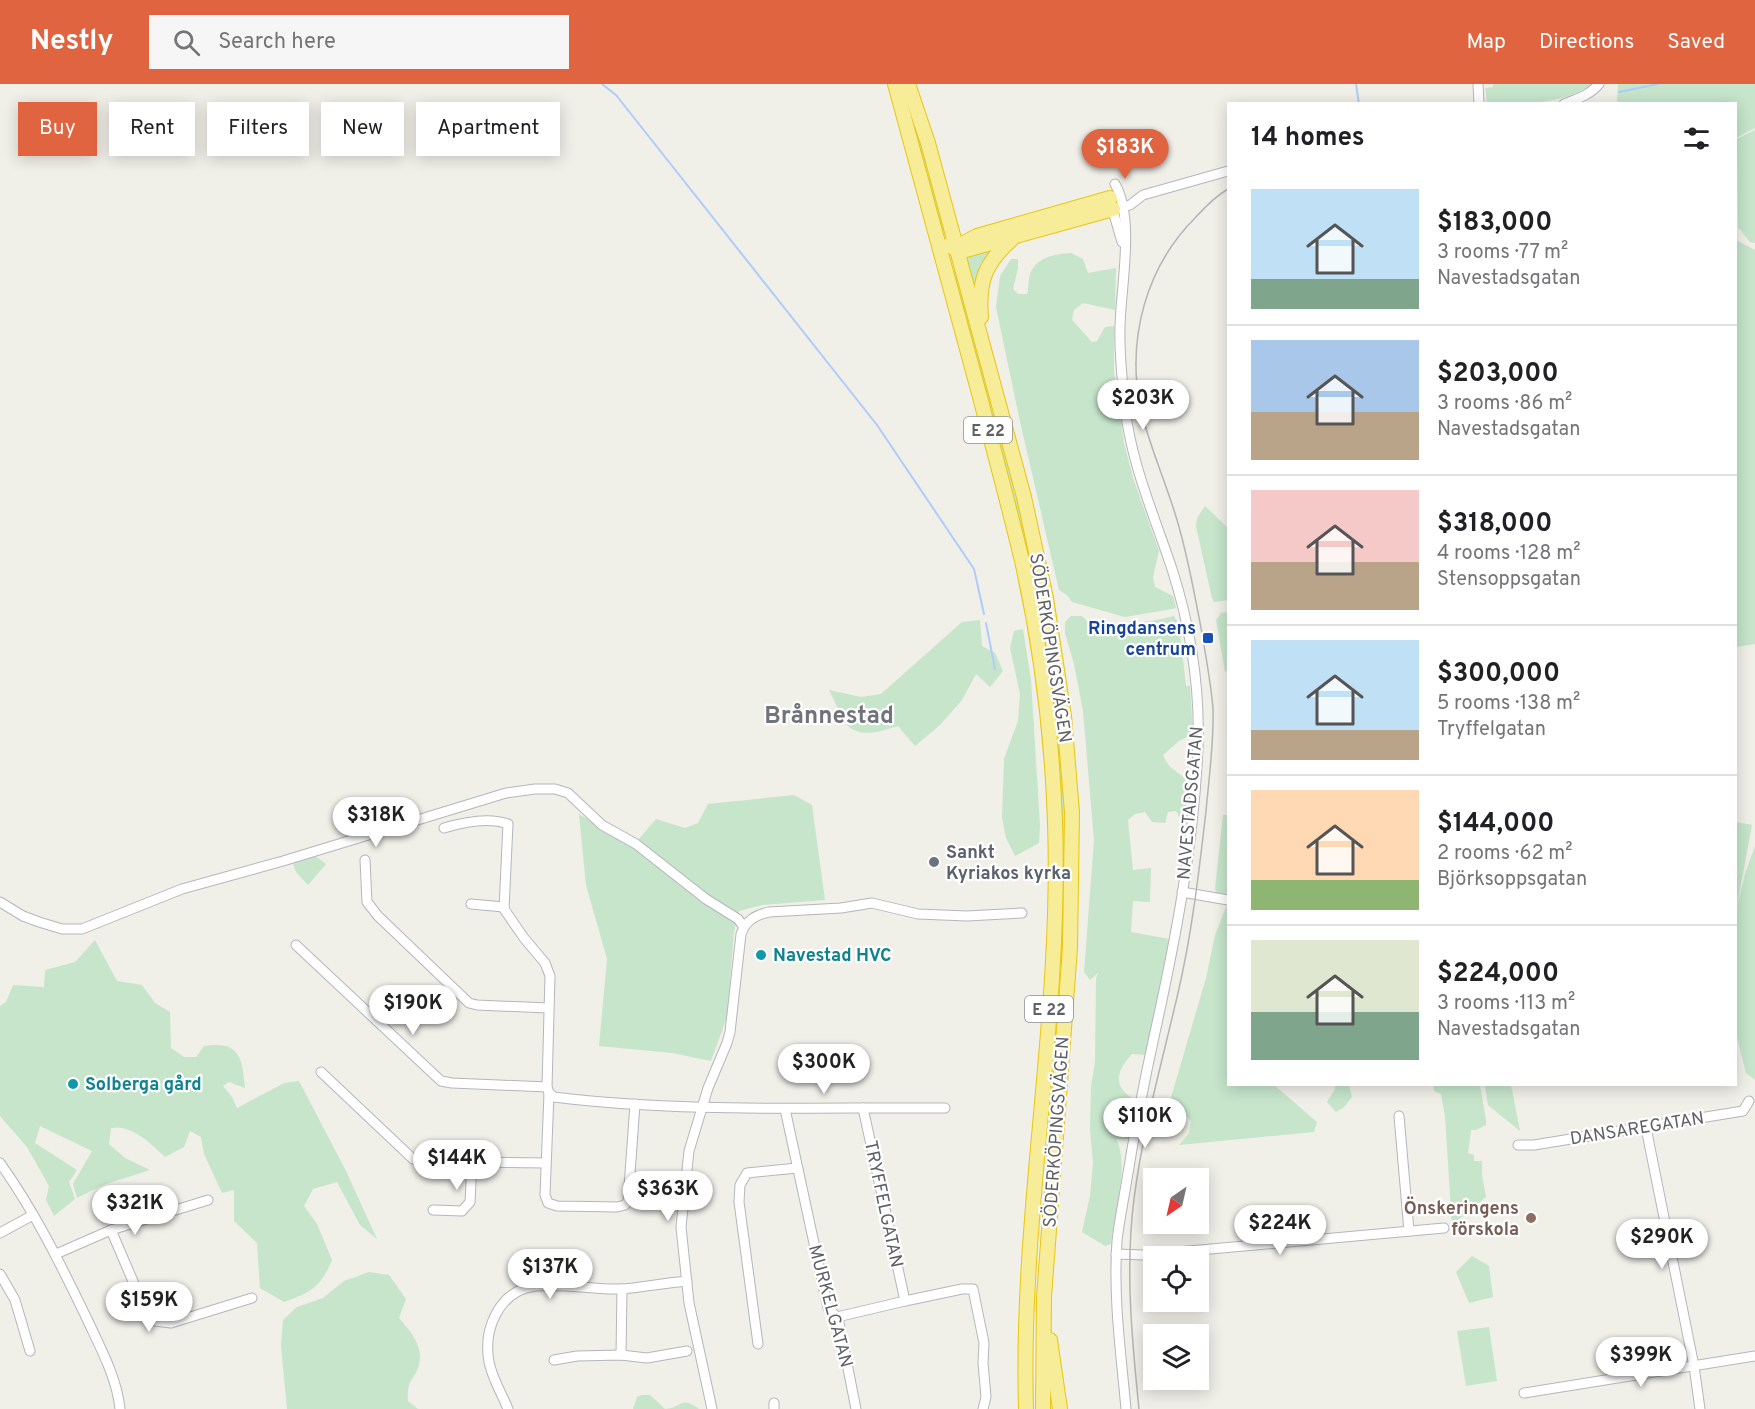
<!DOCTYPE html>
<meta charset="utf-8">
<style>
body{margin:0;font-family:Overpass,sans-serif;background:#f6f6f6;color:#202124;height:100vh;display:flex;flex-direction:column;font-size:22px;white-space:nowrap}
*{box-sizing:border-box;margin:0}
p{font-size:20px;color:#757577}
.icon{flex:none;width:33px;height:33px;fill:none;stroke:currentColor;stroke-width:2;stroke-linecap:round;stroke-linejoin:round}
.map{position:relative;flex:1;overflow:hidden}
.panel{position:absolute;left:1227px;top:18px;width:510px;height:984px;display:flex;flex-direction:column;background:#fff;border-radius:0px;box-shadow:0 3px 15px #0003}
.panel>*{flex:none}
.guide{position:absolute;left:18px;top:18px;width:570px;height:54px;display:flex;gap:12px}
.needle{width:39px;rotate:214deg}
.buttons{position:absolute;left:1143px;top:1084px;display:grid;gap:12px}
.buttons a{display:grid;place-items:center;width:66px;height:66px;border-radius:0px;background:#fff;box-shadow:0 3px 15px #0003;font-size:30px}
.price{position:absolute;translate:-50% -51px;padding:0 14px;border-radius:21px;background:#fff;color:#222;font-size:20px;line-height:39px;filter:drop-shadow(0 2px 3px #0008)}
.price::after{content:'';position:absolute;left:50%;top:36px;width:18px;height:14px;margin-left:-9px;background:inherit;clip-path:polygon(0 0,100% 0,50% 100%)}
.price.on{background:#df643f;color:#fff}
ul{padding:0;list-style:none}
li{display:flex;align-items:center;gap:18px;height:150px;padding:0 24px}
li+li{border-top:2px solid #e0e0e0}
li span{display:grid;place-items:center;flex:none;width:168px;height:120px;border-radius:0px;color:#555}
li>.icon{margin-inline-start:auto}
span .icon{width:72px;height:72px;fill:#fffc;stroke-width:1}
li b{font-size:26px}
h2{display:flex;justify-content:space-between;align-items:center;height:72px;padding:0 24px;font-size:26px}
.chip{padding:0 21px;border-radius:0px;background:#fff;box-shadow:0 3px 15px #0003;font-size:21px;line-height:54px}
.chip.on{background:#df643f;color:#fff}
header{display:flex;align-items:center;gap:36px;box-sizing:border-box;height:84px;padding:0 30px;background:#df643f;color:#fff}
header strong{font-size:28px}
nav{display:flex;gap:33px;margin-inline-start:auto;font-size:21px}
.search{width:420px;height:54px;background:#f6f6f6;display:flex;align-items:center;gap:15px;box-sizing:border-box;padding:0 21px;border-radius:0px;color:#757577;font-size:22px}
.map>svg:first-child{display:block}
.green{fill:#c6e5cb}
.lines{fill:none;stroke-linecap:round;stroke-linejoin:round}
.stream{stroke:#aecdfa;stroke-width:2}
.minor-casing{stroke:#b5b6bb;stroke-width:11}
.highway-casing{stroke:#e9c60f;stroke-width:16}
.minor{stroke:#fff;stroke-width:9}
.highway{stroke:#f7ed98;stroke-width:14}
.tram{stroke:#b5b5b7;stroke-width:1.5}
.transit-dot{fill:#1a4fb4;stroke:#fff;stroke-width:2}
.worship-dot{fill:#6b7280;stroke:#fff;stroke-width:2}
.culture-dot{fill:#0f9aa8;stroke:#fff;stroke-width:2}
.education-dot{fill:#8d6e63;stroke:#fff;stroke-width:2}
.labels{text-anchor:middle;stroke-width:4.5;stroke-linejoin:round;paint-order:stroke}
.shield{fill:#fff;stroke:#8f9095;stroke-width:1.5}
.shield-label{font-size:16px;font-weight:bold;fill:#5f6167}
.transit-label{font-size:18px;font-weight:bold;fill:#164399;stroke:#fff;text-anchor:end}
.street-label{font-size:18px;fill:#5f6167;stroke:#fff}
.worship-label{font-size:18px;font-weight:bold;fill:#5b616d;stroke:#fff;text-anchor:start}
.culture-label{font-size:18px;font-weight:bold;fill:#0d838f;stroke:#fff;text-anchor:start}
.education-label{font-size:18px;font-weight:bold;fill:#785e54;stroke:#fff;text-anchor:end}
.district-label{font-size:24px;font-weight:bold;fill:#707379;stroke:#fff}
</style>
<header>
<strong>Nestly</strong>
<div class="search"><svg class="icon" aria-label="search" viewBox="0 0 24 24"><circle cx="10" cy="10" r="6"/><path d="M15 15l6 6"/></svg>Search here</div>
<nav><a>Map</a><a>Directions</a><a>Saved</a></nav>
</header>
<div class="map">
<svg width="1755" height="1325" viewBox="0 0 1755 1325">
<rect width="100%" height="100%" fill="#f0efe8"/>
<g class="green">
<polygon points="903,0 949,155 942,148 910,41"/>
<path d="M1493,0H1593C1562,21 1523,20 1487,19L1485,4L1493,3Z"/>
<polygon points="1618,0 1755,0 1755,44 1736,54 1736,20 1617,19"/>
<polygon points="1755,46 1755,159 1750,158 1738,143 1737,55"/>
<polygon points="1736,156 1755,166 1755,560 1736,563"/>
<polygon points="999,160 975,210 960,173"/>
<path d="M1071,169L1083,175L1088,189L1116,184L1115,226L1083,219L1074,226L1072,236L1092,258L1097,257L1105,243L1114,242V288L1124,359L1133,394L1159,467L1153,493L1155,503L1173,512L1176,524L1172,525L1125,533L1072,518L1067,511L1059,506L1019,333L996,223L1000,192L1011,175H1018C1019,186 1015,194 1013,205L1018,210H1027C1029,204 1028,196 1030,190C1036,173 1055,170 1071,169Z"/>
<path d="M954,175C991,317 1035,459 1055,604C1067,696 1068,789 1063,881L1060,884L1054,648L954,188Z"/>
<polygon points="1205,422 1228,444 1228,516 1214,518 1212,514 1196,442 1197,434"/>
<polygon points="1228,528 1228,586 1225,588 1216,536 1221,529"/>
<path d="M1071,532H1082L1088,538C1096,534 1103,539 1111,539C1132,541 1154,537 1174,532L1179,541L1186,602H1190L1193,650L1179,657L1163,671C1169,685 1173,684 1183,693C1193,703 1188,724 1187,737L1181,736L1176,727L1168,728L1165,739L1152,738L1145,728L1135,730L1128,736L1133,786L1151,784L1150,818L1133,817L1131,848L1169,855L1146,971L1132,970C1116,987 1112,1003 1135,1016L1129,1055H1116C1130,1081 1114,1130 1111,1160L1105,1162L1082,1148L1090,1112L1093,1079L1090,1044L1091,1002L1095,978L1096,894L1099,888L1090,896L1084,888L1094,756L1083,627L1074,580L1065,549V538Z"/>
<path d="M980,536L982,562L995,569L1003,587L990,603L976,590L962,616L940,641L915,662L898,642C881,647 861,655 847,641C841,634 834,615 829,606L861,613L881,610L962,538Z"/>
<polygon points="1023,545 1031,596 1040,741 1039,759 1015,772 1006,754 1002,733 1004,675 1018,637 1020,610 1010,564 1014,547"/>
<polygon points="794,711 812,721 825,816 762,821 739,827 734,848 727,933 711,977 672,969 599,962 607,875 586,801 579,730 633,762 656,735 685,744 698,739 708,720"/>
<polygon points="1223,731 1227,731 1228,811 1216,809 1215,804"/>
<polygon points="1736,738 1752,741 1736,827 1745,790 1755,762 1755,996 1746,989 1736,949"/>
<polygon points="314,771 326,780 308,801 296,788 293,780"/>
<polygon points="1226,823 1228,823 1228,1000 1274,1001 1317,1038 1314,1048 1179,1061 1189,1049 1191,1037 1185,1031 1167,1027 1206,894 1215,851"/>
<path d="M95,856L117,897L142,901L155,919L170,928L171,964L184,973H196L204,962C240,957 242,973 245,1004L229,998L223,1002L232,1013L237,1024L284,999L299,997L346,1087L377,1155L360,1141L337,1098L313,1105L304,1122L317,1140L332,1176C321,1203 310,1209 284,1218L260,1204L257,1159L234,1137V1106L222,1109L204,1070L201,1053L190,1047L184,1063L165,1073C151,1060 132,1040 111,1044L109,1060L125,1074L150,1086L103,1101L77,1114L73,1100L92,1067L40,1042L35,1059L77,1086L69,1098L75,1115L54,1132L46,1116L49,1102L27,1063L0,1032V922L6,918L13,901L44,903L45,886L75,878Z"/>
<polygon points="1335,1001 1349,1001 1352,1013 1344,1023 1336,1028 1327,1018 1335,1005"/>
<polygon points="1433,1001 1480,1001 1486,1036 1486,1041 1476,1046 1471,1046 1468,1069 1474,1071 1474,1077 1482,1077 1482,1091 1486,1113 1452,1141 1445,1032 1441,1010 1434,1007"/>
<polygon points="1485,1001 1511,1001 1520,1047 1488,1021"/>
<polygon points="1472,1172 1489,1182 1493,1213 1469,1219 1456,1188"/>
<path d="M369,1188L389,1191L406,1215L399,1234C410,1247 424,1262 419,1281C413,1299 407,1293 408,1317L418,1325H287L281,1262L283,1236L297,1223L323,1214L344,1197Z"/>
<polygon points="1489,1243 1497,1297 1466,1302 1457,1247"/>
<path d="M642,1311H650L665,1325C683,1324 680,1311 699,1325H633L637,1313Z"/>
</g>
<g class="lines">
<g class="stream">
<polyline points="602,0 616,11 877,341 974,485 984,530"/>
<polyline points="1356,0 1359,20"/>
<polyline points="1619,8 1658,0"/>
<polyline points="986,539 995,585"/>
</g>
<defs>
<g id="minor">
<polyline points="1478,0 1479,20"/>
<path d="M1564,20C1577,15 1590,11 1599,0"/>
<path d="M1115,100C1135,135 1121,201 1120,242C1119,269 1122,296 1125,323C1131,379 1154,431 1172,485C1190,541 1200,604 1198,663C1194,761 1175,858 1154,953C1143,1003 1134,1051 1126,1101C1123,1119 1119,1138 1117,1157C1113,1213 1121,1269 1126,1325"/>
<polyline points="1111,120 1122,158"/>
<polyline points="1118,124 1130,121 1143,111 1228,87"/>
<path d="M444,744C464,738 489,733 508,740L504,825L524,854L545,879L550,892L547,1003L549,1009L554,1013C684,1029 814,1023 945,1024"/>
<polyline points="365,776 367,818 378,832 469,919 477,921 548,924"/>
<polyline points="1182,808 1228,816"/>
<polyline points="0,818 23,832 39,838 62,845 82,845 182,805 283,777 506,709 535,705 555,705 568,709 602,741 636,760 706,815 738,835 743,842"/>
<polyline points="471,820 504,823"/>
<polyline points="296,861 441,997 452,999 547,1003"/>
<polyline points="321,988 413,1075 421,1077 546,1079"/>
<polyline points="549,1009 545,1111 548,1119 557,1122 617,1123 625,1121 628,1117 635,1020"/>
<polyline points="863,1024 905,1217 962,1205 973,1205 984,1259 983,1279 986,1313 983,1325"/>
<polyline points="785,1025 828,1224 837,1233 839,1239 856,1325"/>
<polyline points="1399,1032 1409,1147"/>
<polyline points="1646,1044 1694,1282 1700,1325"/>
<polyline points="1518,1061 1534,1061 1743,1027 1749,1017"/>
<path d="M0,1079C35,1128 61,1181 87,1235C100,1263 117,1294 120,1325"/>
<polyline points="433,1126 462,1127 470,1118 472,1079"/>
<polyline points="111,1146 144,1223 155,1237 171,1239 252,1214"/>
<polyline points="0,1149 33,1131"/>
<polyline points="56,1170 111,1146 208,1116"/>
<polyline points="1116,1170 1144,1171 1444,1144"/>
<polyline points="0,1190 15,1216 30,1267"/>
<polyline points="837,1233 905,1217"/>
<polyline points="758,1260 739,1118 740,1101 747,1089 797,1084"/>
<polyline points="621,1271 622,1205"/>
<polyline points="554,1276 577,1272 621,1271 647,1274 687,1267"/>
<polyline points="1524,1309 1755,1272"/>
<polyline points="774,1319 774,1325"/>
<path d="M508,1325C502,1310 492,1294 489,1278C483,1245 499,1206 536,1202C564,1199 594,1206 623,1205C644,1203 665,1199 687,1197"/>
<path d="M712,1325L689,1219L681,1143L689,1067L708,1004L727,959L730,948L741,850C746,836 756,831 769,828L841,824L872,819L918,830L967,832L1022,829"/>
</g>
<g id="highway">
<path d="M895,0C923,104 952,209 980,313C994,368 1009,422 1022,477C1041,562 1052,650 1055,738C1062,934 1020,1129 1026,1325"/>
<polyline points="908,0 928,59 1024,413 1046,514 1064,632 1072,728 1070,864 1044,1213 1043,1325"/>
<polyline points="949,161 955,165 966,166 1113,125"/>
<polyline points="956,163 977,152 1110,114"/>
<path d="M981,233C978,197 985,179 1012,155"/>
<polyline points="1050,1256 1060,1325"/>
</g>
</defs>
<use href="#minor" class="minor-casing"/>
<use href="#highway" class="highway-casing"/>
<use href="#minor" class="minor"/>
<use href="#highway" class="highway"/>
<path class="tram" d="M1139,1325C1132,1256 1125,1184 1134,1115C1143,1045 1162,978 1178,909C1192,849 1199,788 1206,727C1209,693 1214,659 1213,625C1211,599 1206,574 1202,549C1195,513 1189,478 1179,443C1168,402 1149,363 1140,322C1127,254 1146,183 1195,134C1205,123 1216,112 1228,105"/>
</g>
<rect class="transit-dot" x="1202" y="548" width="12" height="12" rx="3"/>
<circle class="worship-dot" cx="934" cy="778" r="6"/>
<g class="culture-dot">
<circle cx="761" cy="871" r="6"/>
<circle cx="73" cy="1000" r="6"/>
</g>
<circle class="education-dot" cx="1531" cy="1134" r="6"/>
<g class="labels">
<g class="shield">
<rect x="964" y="333" width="48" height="26" rx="4.5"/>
<rect x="1025" y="912" width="48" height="26" rx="4.5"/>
</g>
<g class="shield-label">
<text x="988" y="352">E 22</text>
<text x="1049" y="931">E 22</text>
</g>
<g class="transit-label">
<text x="1196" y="550">Ringdansens<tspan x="1196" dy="21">centrum</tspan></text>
</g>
<g class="street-label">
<text transform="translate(1051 564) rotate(81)" y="6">SÖDERKÖPINGSVÄGEN</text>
<text transform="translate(1190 719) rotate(-85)" y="6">NAVESTADSGATAN</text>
<text transform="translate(1637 1044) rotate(-9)" y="6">DANSAREGATAN</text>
<text transform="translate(1056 1048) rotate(-86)" y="6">SÖDERKÖPINGSVÄGEN</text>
<text transform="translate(884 1120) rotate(78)" y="6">TRYFFELGATAN</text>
<text transform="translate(831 1222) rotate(75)" y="6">MURKELGATAN</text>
</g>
<g class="worship-label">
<text x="946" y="774">Sankt<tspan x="946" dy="21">Kyriakos kyrka</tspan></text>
</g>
<g class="culture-label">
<text x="773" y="877">Navestad HVC</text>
<text x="85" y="1006">Solberga gård</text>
</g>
<g class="education-label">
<text x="1519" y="1130">Önskeringens<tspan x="1519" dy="21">förskola</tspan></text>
</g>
<g class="district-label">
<text x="829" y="639">Brånnestad</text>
</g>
</g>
</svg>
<div class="buttons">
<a><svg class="needle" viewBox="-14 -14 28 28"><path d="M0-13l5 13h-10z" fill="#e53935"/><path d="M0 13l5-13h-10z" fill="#757577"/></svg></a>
<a><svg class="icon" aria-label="locate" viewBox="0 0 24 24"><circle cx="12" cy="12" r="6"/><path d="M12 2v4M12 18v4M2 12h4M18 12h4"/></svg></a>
<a><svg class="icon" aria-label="layers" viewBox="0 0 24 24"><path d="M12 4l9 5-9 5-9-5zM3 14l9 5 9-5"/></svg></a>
</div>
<b class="price on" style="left:1125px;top:96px">$183K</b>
<b class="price" style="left:1143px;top:347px">$203K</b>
<b class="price" style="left:376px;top:764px">$318K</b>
<b class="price" style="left:413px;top:952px">$190K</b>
<b class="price" style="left:824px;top:1011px">$300K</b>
<b class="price" style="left:1145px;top:1065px">$110K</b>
<b class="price" style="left:457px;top:1107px">$144K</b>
<b class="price" style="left:668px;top:1138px">$363K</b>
<b class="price" style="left:135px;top:1152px">$321K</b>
<b class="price" style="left:1280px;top:1172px">$224K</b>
<b class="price" style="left:1662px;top:1186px">$290K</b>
<b class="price" style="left:550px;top:1216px">$137K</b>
<b class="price" style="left:149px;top:1249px">$159K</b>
<b class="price" style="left:1641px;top:1304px">$399K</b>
<div class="guide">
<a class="chip on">Buy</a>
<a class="chip">Rent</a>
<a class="chip">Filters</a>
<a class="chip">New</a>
<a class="chip">Apartment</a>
</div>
<section class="panel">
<h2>14 homes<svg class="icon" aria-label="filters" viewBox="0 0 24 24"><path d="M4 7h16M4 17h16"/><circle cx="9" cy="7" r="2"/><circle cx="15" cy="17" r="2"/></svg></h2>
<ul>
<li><span style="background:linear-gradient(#bfe0f5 75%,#7fa58c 0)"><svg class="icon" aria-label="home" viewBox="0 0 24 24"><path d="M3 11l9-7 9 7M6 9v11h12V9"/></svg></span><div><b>$183,000</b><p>3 rooms · 77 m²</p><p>Navestadsgatan</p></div></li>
<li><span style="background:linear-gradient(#a9c7e8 60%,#b9a48a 0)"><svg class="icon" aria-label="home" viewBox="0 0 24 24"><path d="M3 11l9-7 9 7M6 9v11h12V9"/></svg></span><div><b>$203,000</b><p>3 rooms · 86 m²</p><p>Navestadsgatan</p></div></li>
<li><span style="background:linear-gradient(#f6c9c9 60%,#b9a48a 0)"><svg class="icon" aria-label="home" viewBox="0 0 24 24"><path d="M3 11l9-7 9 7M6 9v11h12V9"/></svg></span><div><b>$318,000</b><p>4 rooms · 128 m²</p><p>Stensoppsgatan</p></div></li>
<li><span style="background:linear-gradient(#bfe0f5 75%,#b9a48a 0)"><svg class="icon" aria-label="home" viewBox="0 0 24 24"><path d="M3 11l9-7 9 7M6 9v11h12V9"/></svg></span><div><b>$300,000</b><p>5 rooms · 138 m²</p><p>Tryffelgatan</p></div></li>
<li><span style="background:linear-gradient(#ffd9b3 75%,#8fb573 0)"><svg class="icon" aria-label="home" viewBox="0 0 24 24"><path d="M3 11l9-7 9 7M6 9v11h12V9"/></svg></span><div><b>$144,000</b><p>2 rooms · 62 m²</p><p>Björksoppsgatan</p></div></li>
<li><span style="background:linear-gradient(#dfe7d0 60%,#7fa58c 0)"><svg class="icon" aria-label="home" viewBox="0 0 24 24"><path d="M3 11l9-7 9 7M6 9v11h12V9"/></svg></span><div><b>$224,000</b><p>3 rooms · 113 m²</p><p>Navestadsgatan</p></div></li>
</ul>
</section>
</div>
